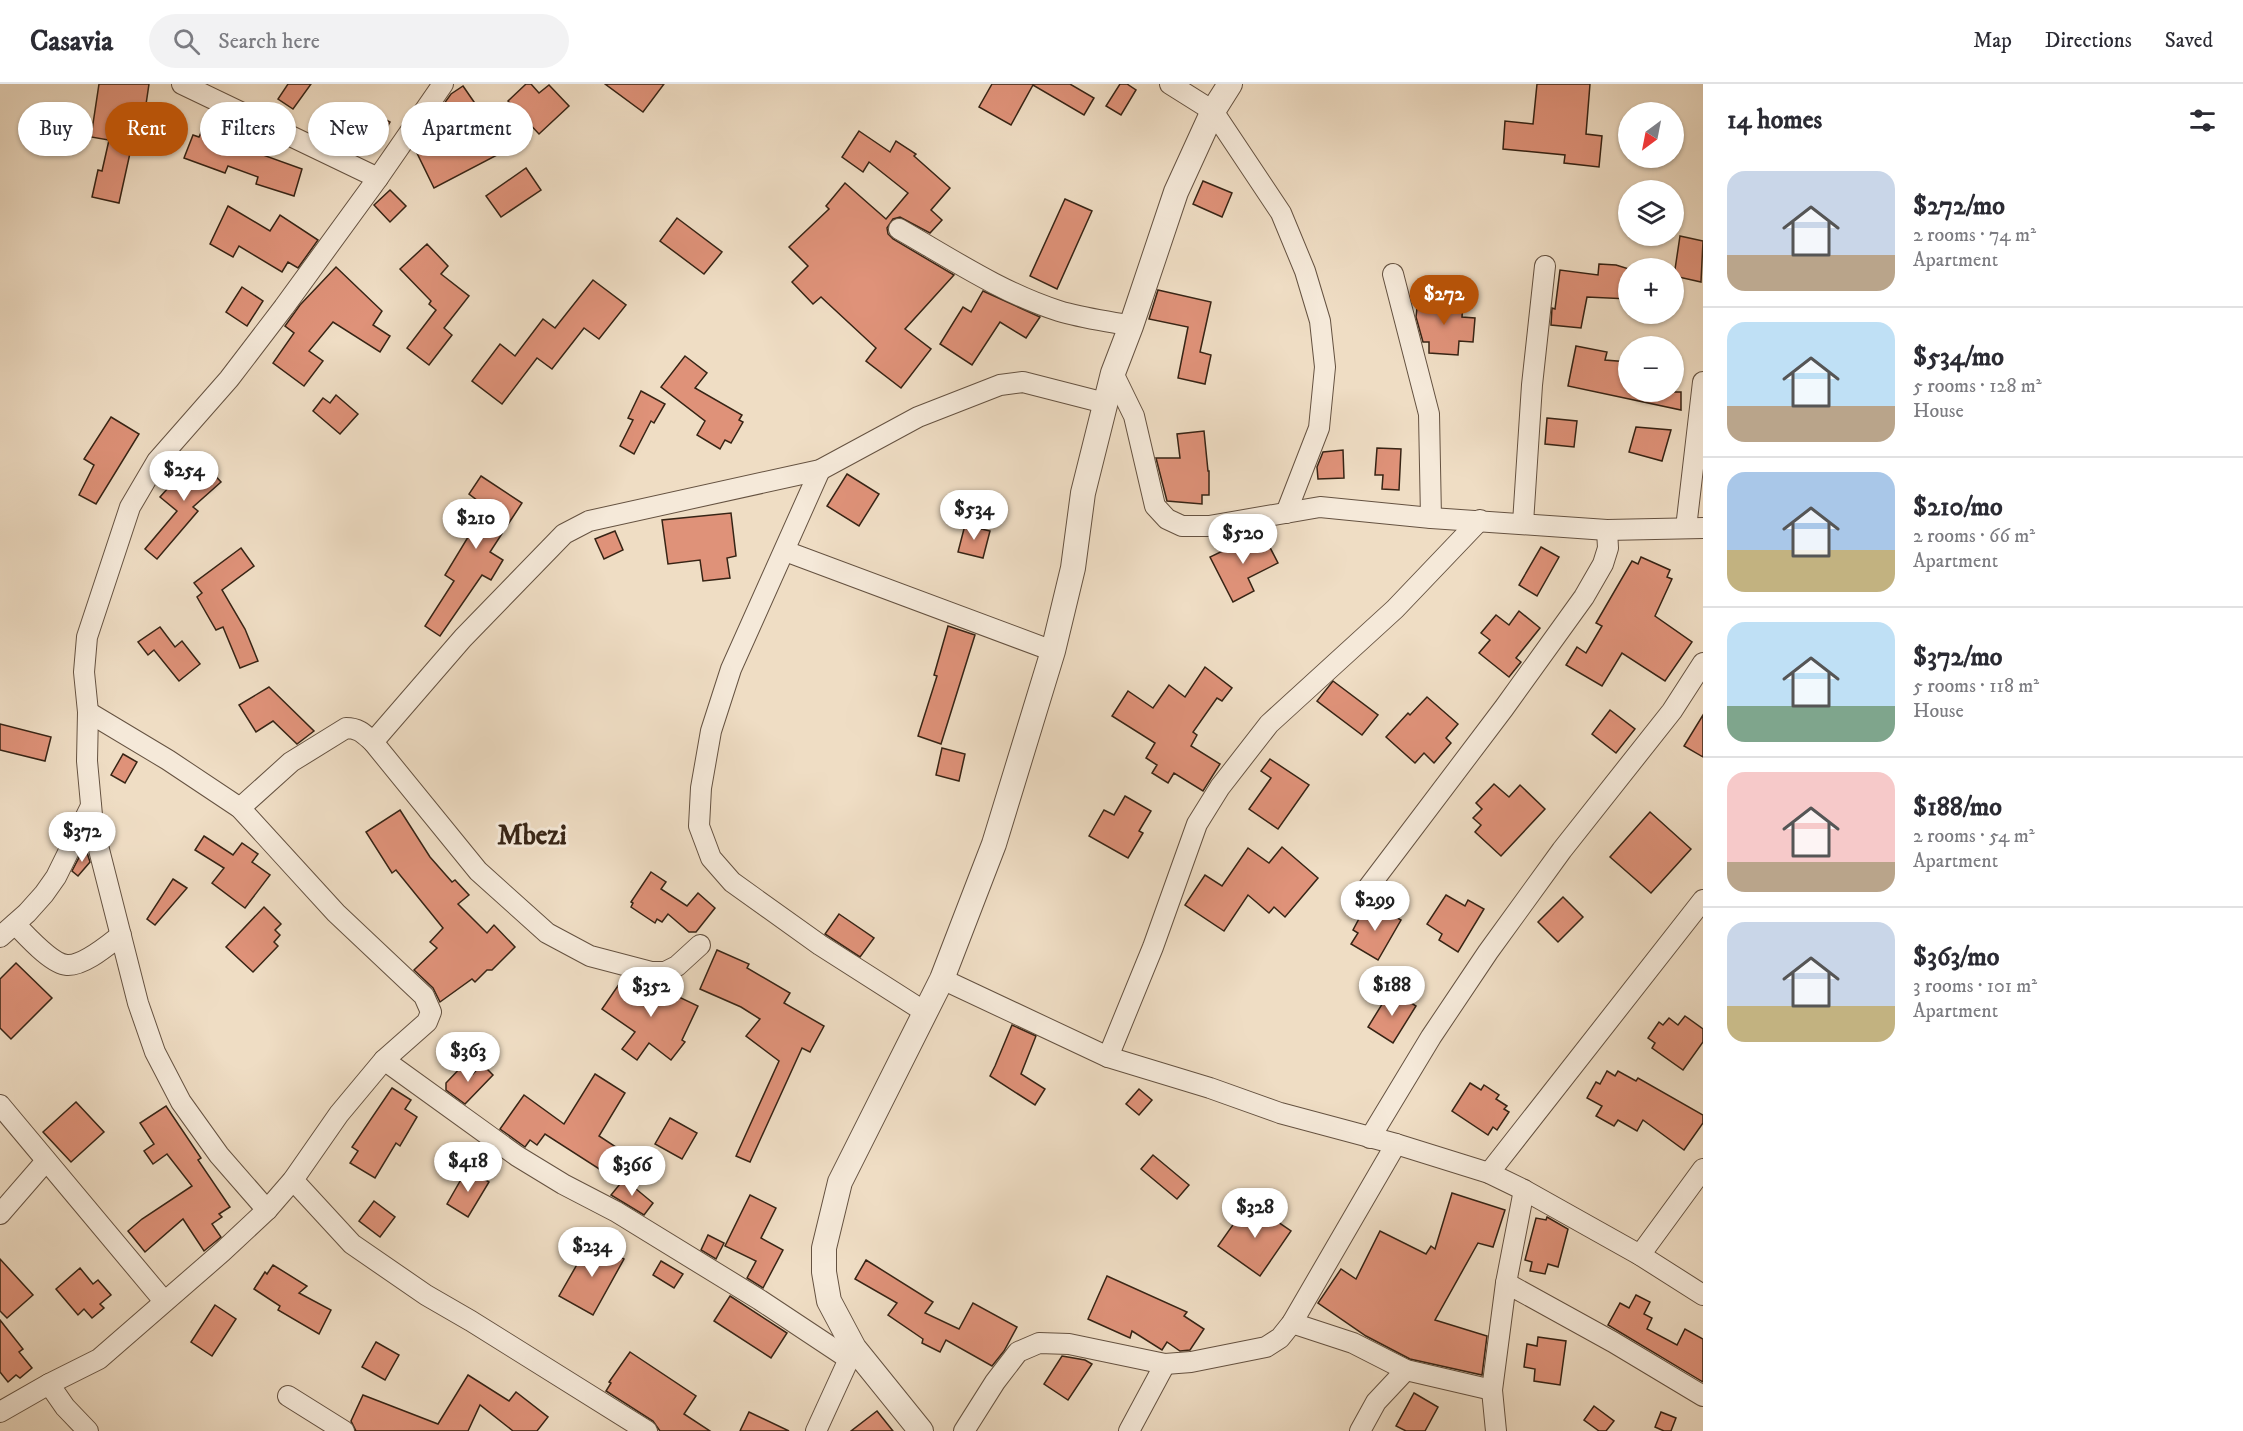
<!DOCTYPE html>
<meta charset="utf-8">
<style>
body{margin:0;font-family:"IM FELL DW Pica",serif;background:#f2f2f3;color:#2b2b33;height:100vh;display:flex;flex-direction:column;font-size:22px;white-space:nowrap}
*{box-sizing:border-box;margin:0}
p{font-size:20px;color:#7c7c81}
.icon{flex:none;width:33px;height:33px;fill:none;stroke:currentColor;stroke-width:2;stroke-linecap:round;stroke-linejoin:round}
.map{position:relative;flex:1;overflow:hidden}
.drawer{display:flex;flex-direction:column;background:#fff;width:540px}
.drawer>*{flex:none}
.banner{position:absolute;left:18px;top:18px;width:570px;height:54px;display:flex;gap:12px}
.needle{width:39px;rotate:212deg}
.controls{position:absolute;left:1618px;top:18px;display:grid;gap:12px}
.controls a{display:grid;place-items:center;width:66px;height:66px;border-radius:50%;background:#fff;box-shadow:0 2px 4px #0004;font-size:30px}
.price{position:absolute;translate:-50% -51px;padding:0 14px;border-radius:21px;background:#fff;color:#222;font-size:20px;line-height:39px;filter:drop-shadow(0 2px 3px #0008)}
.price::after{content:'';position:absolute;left:50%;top:36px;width:18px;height:14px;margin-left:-9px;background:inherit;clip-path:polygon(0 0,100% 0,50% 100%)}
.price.current{background:#b45309;color:#fff}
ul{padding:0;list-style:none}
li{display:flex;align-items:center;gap:18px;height:150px;padding:0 24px}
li+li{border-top:2px solid #e1e1e2}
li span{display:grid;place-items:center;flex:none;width:168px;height:120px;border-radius:18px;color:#555}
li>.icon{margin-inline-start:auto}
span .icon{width:72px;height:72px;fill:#fffc;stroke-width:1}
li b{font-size:26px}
h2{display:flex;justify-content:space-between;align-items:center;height:72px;padding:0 24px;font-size:26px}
.chip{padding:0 21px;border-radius:27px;background:#fff;box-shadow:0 2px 4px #0004;font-size:21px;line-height:54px}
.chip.current{background:#b45309;color:#fff}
header{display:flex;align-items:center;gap:36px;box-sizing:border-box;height:84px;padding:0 30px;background:#fff;border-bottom:2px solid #e1e1e2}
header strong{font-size:28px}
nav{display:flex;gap:33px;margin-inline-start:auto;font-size:21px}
.search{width:420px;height:54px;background:#f2f2f3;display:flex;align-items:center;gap:15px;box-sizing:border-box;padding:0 21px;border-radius:33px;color:#7c7c81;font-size:22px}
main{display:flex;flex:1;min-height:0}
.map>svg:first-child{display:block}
.building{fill:#df9279;stroke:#372415;stroke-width:1.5}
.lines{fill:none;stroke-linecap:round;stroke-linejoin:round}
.minor-casing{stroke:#655241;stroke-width:22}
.tertiary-casing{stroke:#655241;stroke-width:26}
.minor{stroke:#f5e9d9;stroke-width:20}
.tertiary{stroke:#f5e9d9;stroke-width:24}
.labels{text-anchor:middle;stroke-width:6;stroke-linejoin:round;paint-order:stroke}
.district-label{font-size:28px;font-weight:bold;fill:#372415;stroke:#f5e9d9}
</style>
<header>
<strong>Casavia</strong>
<div class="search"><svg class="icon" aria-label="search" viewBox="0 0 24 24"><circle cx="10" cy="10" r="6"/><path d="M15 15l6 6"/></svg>Search here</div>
<nav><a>Map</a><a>Directions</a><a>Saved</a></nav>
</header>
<main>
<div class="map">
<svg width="1703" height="1347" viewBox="0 0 1703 1347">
<rect width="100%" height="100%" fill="#efddc4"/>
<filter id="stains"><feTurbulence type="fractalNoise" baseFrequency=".00333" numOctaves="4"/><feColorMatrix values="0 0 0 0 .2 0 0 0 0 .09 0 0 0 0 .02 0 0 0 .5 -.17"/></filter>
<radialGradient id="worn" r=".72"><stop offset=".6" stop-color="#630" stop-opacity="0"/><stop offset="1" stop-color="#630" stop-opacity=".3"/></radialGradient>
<g class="building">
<polygon points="99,0 149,0 140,61 132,60 119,119 92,113 98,86 102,87 109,56 91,53"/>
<polygon points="288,0 311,0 293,25 278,15"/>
<polygon points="526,0 531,0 539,9 549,1 569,22 539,50 508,17"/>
<polygon points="605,0 664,0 643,28"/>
<polygon points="992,0 1070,0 1094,14 1084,31 1033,1 1011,41 979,23"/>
<polygon points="1120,0 1127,0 1136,6 1121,31 1106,22"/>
<polygon points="1537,0 1590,0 1586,50 1602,52 1599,83 1564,79 1565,71 1503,65 1505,37 1533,40"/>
<polygon points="463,2 483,31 501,69 434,104 414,63 426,45 447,42 438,28 451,10"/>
<polygon points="356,19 390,38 375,65 352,52 354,48 343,43"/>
<polygon points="214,36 230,42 224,57 302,85 294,112 256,100 258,93 228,82 225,89 184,74 193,51 199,53 203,44 210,47"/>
<polygon points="859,47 890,68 896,57 916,70 914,72 950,104 931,126 942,136 930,149 900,133 893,135 887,144 888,150 893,155 954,191 905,245 931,265 901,304 866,277 876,264 821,213 813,220 792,198 808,182 789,163 829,125 826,122 845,99 886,135 908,109 869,78 863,88 842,73"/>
<polygon points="526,84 541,106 501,133 486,112"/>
<polygon points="1203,97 1232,109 1222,133 1193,120"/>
<polygon points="390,106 406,122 390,138 374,121"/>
<polygon points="1065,115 1092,127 1057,205 1030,192"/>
<polygon points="228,122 270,147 280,131 318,156 298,184 288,178 282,188 239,162 233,173 210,160"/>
<polygon points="677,134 722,168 704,190 660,157"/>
<polygon points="1680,152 1703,157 1701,198 1674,192"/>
<polygon points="427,160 448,182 441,190 469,212 444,244 452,251 429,281 407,264 436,226 429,220 431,217 400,185"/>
<polygon points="1599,180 1616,181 1629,185 1629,215 1587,213 1581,244 1551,241 1552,224 1555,225 1560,186 1598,191"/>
<polygon points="336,183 382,227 373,241 390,252 380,268 333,238 309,267 323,277 304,302 273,279 294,249 285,242 300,221"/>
<polygon points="593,196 626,221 599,255 584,244 552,285 537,274 502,320 472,297 500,260 515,272 543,235 555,244"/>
<polygon points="242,203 263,217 247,242 226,228"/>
<polygon points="1158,206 1211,218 1200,268 1211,271 1205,300 1178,294 1188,243 1149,235"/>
<polygon points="983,207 1040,233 1026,254 1000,238 972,281 940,260 963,223 971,228"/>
<polygon points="1418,215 1463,219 1462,233 1475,234 1473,258 1459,257 1458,271 1429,269 1429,258 1423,258 1416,233"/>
<polygon points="1576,262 1607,268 1605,276 1629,278 1629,308 1681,308 1681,326 1568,302"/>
<polygon points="685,272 707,289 695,304 742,331 739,336 743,338 731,359 725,356 720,365 697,351 705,337 661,303"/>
<polygon points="641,307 665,320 654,339 651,337 634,370 620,362 633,336 628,334"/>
<polygon points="336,311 358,330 340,350 313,327 323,314 330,319"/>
<polygon points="111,333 139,350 96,420 79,411 94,381 84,375"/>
<polygon points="1547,334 1577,337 1574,363 1545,360"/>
<polygon points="1636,343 1671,346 1662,377 1629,368"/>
<polygon points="1204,347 1208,387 1209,387 1209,411 1202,411 1202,420 1167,417 1156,374 1180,374 1177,350"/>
<polygon points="1377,364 1401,365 1399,406 1382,405 1383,391 1375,391"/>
<polygon points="1343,366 1344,394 1318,395 1317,383 1323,368"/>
<polygon points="197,372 221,398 193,423 198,427 157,475 145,465 177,427 160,413"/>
<polygon points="847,390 879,410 859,442 827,422"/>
<polygon points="481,392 522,419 490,468 503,476 491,496 482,491 440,552 425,542 454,497 445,491 476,440 467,434 478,417 469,410"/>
<polygon points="731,429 736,472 727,474 730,494 703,497 700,476 668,480 662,436"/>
<polygon points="965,441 990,447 983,474 958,468"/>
<polygon points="615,447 623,466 604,475 595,455"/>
<polygon points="1262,448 1278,479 1248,494 1254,507 1233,518 1210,473"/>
<polygon points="1541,463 1559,473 1537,512 1519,501"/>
<polygon points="241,464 254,482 222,506 245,545 258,577 240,584 223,543 216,546 197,513 202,509 194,499"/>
<polygon points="1641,473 1670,486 1667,493 1672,495 1655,532 1692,558 1665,597 1622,569 1602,602 1566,581 1577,563 1586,569 1602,542 1596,539 1632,477 1638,480"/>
<polygon points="1519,527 1540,544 1516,574 1521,578 1509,593 1479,569 1490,556 1481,549 1496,531 1509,541"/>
<polygon points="948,542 975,551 941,660 918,652 937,592 934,591"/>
<polygon points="160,543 175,563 182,557 200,580 179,597 154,566 148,571 138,558"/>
<polygon points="1205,583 1232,604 1222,617 1217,614 1193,648 1197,651 1191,662 1220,680 1203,707 1174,689 1168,699 1152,689 1157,681 1146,674 1155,659 1112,632 1128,607 1153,624 1169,601 1185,613"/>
<polygon points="1333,597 1378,631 1362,651 1317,617"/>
<polygon points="269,603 314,647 297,660 273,637 256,648 239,621"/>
<polygon points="1427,613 1458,640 1446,654 1451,659 1434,679 1424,669 1415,679 1386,653 1408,629 1410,631"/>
<polygon points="1610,626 1635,645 1616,669 1592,650"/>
<polygon points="1703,631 1703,673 1684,662"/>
<polygon points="0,640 51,653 45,677 0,666"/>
<polygon points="942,664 965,670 959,697 936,691"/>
<polygon points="123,670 137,678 125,699 111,691"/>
<polygon points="1270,675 1309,701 1278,745 1249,725 1271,694 1261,687"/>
<polygon points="1494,700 1509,713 1520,701 1545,725 1501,772 1475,748 1481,741 1473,734 1482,725 1476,719"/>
<polygon points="1125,712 1151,727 1139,747 1143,749 1128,774 1089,752 1104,726 1114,731"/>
<polygon points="400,726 430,773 452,798 455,796 469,811 458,820 487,849 494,841 515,863 492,886 487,886 475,898 472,895 440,918 433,904 414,886 437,864 430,858 443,844 396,786 392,789 366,748"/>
<polygon points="1650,728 1691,765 1651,809 1610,773"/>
<polygon points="204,752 233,771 242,759 258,770 252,778 270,791 245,824 212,799 224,784 195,766"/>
<polygon points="85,762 90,778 78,792 72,787"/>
<polygon points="1282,763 1318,794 1285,833 1274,823 1269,829 1248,811 1224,847 1185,821 1205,791 1222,802 1248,764 1269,779"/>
<polygon points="651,788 666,798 661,805 687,822 698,809 715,824 696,848 689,848 668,830 662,838 657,835 655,839 631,823 633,819 631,818"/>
<polygon points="173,795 187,804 155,841 147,835"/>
<polygon points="1446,811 1465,822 1468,816 1484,825 1458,868 1439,856 1442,850 1427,840"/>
<polygon points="1563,813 1583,833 1558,858 1538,838"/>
<polygon points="1377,822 1401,836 1378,876 1351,860 1358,849 1353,846 1361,831 1365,828 1371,832"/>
<polygon points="264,823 281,840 275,846 280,851 274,858 278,862 253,888 226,863"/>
<polygon points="839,830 874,854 860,873 825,850"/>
<polygon points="717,866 749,880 747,884 790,909 784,919 824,942 810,968 802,964 750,1078 736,1072 779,977 746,952 760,935 741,923 700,905"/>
<polygon points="16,879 52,914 11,955 0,944 0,895"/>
<polygon points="624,893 654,912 658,903 698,922 682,956 685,958 671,976 649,959 637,976 622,965 635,948 602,925"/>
<polygon points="1394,908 1416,922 1393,959 1368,943 1384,917 1387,919"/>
<polygon points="1685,932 1703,945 1703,958 1683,986 1652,964 1655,959 1648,954 1659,938 1663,941 1669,934 1678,941"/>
<polygon points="1012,941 1036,952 1021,990 1045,1005 1035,1021 990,992 995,982"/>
<polygon points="482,980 493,991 465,1020 446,1006 446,999 463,981 473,990"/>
<polygon points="1607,987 1615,992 1618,987 1636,997 1638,994 1703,1031 1703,1039 1684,1066 1643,1036 1637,1047 1618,1036 1614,1042 1596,1032 1602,1022 1587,1014 1596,998 1600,1000"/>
<polygon points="595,990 625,1009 599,1052 622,1067 607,1090 545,1050 537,1061 530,1056 525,1063 500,1045 524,1011 564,1040"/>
<polygon points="1470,999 1481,1006 1484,1001 1499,1011 1496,1015 1507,1022 1504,1025 1509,1028 1497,1046 1493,1043 1488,1051 1452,1027"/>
<polygon points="392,1004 411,1016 405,1025 417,1033 400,1062 396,1059 375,1094 350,1079 358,1067 352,1063"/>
<polygon points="1139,1005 1152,1016 1139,1031 1126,1020"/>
<polygon points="76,1018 104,1048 71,1078 43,1048"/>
<polygon points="166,1022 201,1074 198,1076 230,1123 219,1130 222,1133 212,1140 221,1153 204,1167 183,1135 145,1168 128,1147 142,1135 192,1102 167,1070 153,1080 144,1067 154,1060 140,1039"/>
<polygon points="670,1034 697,1049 682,1075 655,1060"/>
<polygon points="1153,1071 1189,1101 1177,1115 1141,1085"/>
<polygon points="467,1085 489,1098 468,1133 447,1120"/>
<polygon points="624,1095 653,1119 644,1131 611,1111"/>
<polygon points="1452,1109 1505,1126 1493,1163 1478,1159 1435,1236 1487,1252 1482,1291 1410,1275 1366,1252 1318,1219 1341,1185 1356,1195 1380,1147 1426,1170 1431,1162 1435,1165"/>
<polygon points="750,1111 776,1124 761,1154 783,1166 763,1204 747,1194 756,1177 725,1162"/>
<polygon points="374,1117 395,1133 380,1153 359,1137"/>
<polygon points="1249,1118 1291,1147 1260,1192 1218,1162"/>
<polygon points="1547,1133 1568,1145 1558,1183 1548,1180 1545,1190 1530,1187 1532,1178 1525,1176 1536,1134 1546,1136"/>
<polygon points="708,1151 724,1159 716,1175 701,1166"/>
<polygon points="591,1156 624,1175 593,1231 559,1212"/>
<polygon points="0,1175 33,1211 7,1234 0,1227"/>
<polygon points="866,1176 933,1218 925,1229 959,1245 973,1219 1017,1243 1004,1267 992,1282 946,1256 940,1268 922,1259 923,1255 888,1231 897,1219 855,1195"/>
<polygon points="661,1177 683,1190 674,1204 653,1191"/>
<polygon points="273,1181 307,1202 299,1209 331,1226 319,1250 278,1226 280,1222 254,1205 265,1188 267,1190"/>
<polygon points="80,1184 93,1200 98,1196 111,1211 100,1220 104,1224 92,1234 84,1225 78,1231 56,1205"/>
<polygon points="1107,1192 1187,1228 1184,1232 1204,1245 1190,1266 1180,1267 1167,1258 1162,1266 1132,1247 1130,1254 1088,1235"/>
<polygon points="1636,1211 1650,1218 1644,1230 1652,1234 1647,1245 1677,1261 1685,1245 1703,1255 1703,1298 1608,1241 1620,1219 1629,1224"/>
<polygon points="730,1212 787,1249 771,1274 714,1237"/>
<polygon points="215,1221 236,1235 212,1272 191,1258"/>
<polygon points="0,1236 23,1265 19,1268 32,1284 20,1294 16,1291 8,1298 0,1288"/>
<polygon points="1538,1253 1566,1257 1560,1301 1534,1297 1535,1285 1524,1283 1527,1260 1537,1262"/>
<polygon points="376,1258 399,1271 385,1296 362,1283"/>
<polygon points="630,1268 696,1312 684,1330 710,1347 660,1347 653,1337 606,1307 611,1299 609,1298"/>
<polygon points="1062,1272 1085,1276 1092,1280 1068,1316 1044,1300"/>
<polygon points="468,1291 509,1317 516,1308 548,1333 537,1347 513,1347 480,1321 468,1347 356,1347 351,1337 363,1311 438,1340"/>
<polygon points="1414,1309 1438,1323 1425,1347 1406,1347 1396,1342"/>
<polygon points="1594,1322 1614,1337 1606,1347 1599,1347 1584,1336"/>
<polygon points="877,1327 893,1347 851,1347"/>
<polygon points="749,1328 789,1347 740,1347"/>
<polygon points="1661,1328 1676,1334 1671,1347 1664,1347 1655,1343"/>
</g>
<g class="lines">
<defs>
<g id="minor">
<polyline points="182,0 378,94"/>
<polyline points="1170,0 1213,27 1281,129 1305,187 1320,237 1325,283 1319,344 1286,429"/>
<path d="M899,145C950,174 1002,209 1059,227C1082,234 1107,237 1131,242"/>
<polyline points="1393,190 1429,330 1431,434"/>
<polyline points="1113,289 1134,332 1155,422 1167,435 1182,442 1209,442 1320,423 1431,434 1607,446 1703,444"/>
<polyline points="820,386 731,585 711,647 701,704 699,742 711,774 732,798 820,861 925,928"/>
<polyline points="1523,439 1532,301 1545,182"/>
<polyline points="1686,444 1703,298"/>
<polyline points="785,467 1053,567"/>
<polyline points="373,658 463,554 564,450 589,437 820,386 918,333 1000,301 1023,298 1105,319"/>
<path d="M240,724L291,678L346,644C359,644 364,650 373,658L478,787L547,849L590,872L651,888H665L677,882L700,861"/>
<polyline points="1355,821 1504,624 1584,513 1603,480 1608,464 1607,446"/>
<path d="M15,840C26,851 51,880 67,881C84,882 108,861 121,851"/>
<polyline points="0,853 27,829 44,810 56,793 91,722"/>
<polyline points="942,895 1108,973 1210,1004 1280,1029 1396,1060 1489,1089 1524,1106 1640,1171 1703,1211"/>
<polyline points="1108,973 1153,863 1197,740 1220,703 1269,640 1395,525 1480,436"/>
<polyline points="384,976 517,1072 563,1100 615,1127 760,1216 849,1275"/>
<polyline points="0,1021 164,1217"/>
<polyline points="1370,1054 1431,953 1488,868 1562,766 1672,627 1703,579"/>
<polyline points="1489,1089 1703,816"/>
<polyline points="293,1096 352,1160 426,1211 471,1237 647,1347"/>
<polyline points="267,1126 219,1071 181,1018 155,968 138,919 93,742 87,677 88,628 84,588 87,553 130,423 157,377 229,295 284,223 378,94 443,0"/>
<polyline points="0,1130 46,1077"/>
<polyline points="1640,1171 1703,1085"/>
<polyline points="1506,1199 1613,1258 1703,1312"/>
<polyline points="1292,1239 1353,1259 1406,1286 1492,1306"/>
<polyline points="49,1300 65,1323 88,1347"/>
<polyline points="288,1312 344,1347"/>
<polyline points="0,1328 49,1300 99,1275 222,1168 267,1126 293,1096 339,1030 384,976 427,938 431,928 424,912 336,829 240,724 168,676 88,628"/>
<polyline points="816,1347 854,1264"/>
<polyline points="964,1347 995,1298 1018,1268 1039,1259 1069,1260 1165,1280 1191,1278 1266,1263 1280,1254 1292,1239 1396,1060"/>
<polyline points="1129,1347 1165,1280"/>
<polyline points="1360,1347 1376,1318 1406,1286"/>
<polyline points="1496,1347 1492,1306 1506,1199 1524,1106"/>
</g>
<polyline id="tertiary" points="921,1347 854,1264 829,1217 824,1188 824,1164 840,1098 942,895 994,760 1053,567 1073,484 1083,409 1113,289 1131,242 1176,108 1213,27 1230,0"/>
</defs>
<use href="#minor" class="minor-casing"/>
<use href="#tertiary" class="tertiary-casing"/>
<use href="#minor" class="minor"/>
<use href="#tertiary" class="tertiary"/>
</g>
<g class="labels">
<g class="district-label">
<text x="532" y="760">Mbezi</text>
</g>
</g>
<rect width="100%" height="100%" filter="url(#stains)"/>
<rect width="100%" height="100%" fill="url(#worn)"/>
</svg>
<div class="controls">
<a><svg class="needle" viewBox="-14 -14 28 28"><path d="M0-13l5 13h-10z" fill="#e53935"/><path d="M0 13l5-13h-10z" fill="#7c7c81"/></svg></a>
<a><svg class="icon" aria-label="layers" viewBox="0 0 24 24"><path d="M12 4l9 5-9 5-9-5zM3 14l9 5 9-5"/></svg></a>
<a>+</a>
<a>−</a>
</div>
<b class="price current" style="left:1444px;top:242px">$272</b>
<b class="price" style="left:184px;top:418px">$254</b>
<b class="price" style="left:974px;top:457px">$534</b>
<b class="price" style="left:476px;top:466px">$210</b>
<b class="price" style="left:1243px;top:481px">$520</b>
<b class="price" style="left:82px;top:779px">$372</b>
<b class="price" style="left:1375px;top:848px">$299</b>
<b class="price" style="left:1392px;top:933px">$188</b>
<b class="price" style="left:651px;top:934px">$352</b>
<b class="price" style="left:468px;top:999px">$363</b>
<b class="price" style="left:468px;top:1109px">$418</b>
<b class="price" style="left:632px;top:1113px">$366</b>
<b class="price" style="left:1255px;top:1155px">$328</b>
<b class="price" style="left:592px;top:1194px">$234</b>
<div class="banner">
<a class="chip">Buy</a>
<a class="chip current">Rent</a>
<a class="chip">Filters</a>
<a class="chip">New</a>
<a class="chip">Apartment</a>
</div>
</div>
<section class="drawer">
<h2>14 homes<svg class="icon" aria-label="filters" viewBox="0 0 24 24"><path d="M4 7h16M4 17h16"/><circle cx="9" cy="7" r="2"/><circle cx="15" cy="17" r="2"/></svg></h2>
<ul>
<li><span style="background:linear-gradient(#c9d6e8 70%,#b9a48a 0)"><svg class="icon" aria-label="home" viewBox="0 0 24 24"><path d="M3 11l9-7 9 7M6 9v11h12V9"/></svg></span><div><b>$272/mo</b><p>2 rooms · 74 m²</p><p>Apartment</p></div></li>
<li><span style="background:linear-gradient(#bfe0f5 70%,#b9a48a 0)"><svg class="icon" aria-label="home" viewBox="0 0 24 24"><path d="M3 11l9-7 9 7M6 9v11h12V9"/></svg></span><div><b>$534/mo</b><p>5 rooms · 128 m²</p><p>House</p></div></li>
<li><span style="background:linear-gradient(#a9c7e8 65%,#c2b280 0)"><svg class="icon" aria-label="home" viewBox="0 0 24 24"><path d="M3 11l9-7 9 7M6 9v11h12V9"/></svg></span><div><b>$210/mo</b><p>2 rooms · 66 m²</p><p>Apartment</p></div></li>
<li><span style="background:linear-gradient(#bfe0f5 70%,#7fa58c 0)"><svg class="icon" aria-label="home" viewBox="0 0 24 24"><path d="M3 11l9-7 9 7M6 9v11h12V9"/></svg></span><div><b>$372/mo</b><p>5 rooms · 118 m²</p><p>House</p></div></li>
<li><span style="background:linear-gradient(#f6c9c9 75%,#b9a48a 0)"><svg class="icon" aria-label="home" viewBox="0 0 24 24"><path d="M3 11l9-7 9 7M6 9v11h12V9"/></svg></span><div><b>$188/mo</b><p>2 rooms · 54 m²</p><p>Apartment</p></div></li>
<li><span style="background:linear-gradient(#c9d6e8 70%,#c2b280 0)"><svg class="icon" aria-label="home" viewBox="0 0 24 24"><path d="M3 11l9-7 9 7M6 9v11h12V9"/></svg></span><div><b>$363/mo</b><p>3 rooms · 101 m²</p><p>Apartment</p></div></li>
</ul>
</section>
</main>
